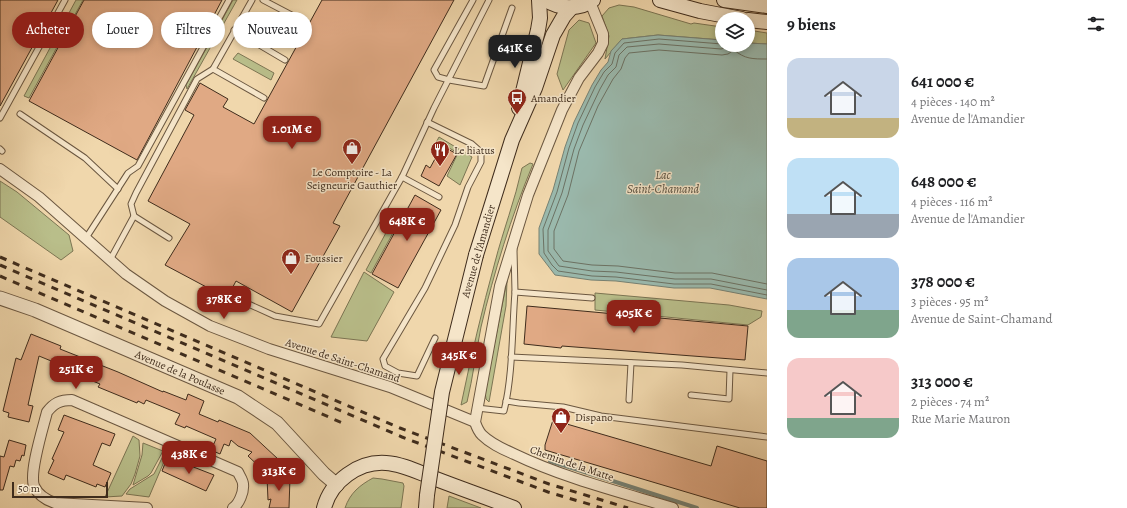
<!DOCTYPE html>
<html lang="fr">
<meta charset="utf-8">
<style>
body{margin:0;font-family:Alegreya,serif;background:#f6f6f6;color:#202124;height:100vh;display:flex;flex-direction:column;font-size:15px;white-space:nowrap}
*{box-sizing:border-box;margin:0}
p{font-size:13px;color:#757577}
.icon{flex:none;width:22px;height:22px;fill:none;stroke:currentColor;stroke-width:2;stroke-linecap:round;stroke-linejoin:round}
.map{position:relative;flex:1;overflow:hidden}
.panel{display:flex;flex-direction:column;background:#fff;width:360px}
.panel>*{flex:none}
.hud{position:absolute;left:12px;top:12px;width:380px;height:36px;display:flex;gap:8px}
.controls{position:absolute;left:715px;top:12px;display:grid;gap:8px}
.controls a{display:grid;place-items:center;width:40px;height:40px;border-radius:50%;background:#fff;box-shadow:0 2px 6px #0003;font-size:20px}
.scale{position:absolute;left:12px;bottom:10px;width:96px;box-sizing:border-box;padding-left:4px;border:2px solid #3f2c1c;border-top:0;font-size:11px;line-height:14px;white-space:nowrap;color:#3f2c1c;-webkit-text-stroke:3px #f5e5c9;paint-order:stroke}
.price{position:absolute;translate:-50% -34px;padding:0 9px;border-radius:8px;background:#8f2418;color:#fff;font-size:13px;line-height:26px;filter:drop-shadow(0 1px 2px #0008)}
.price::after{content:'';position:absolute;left:50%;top:24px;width:12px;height:9px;margin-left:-6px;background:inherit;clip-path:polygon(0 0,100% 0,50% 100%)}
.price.on{background:#222;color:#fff}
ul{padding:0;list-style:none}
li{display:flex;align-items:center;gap:12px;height:100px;padding:0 20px}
li span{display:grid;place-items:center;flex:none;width:112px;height:80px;border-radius:12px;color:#555}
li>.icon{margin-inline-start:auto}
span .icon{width:48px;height:48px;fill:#fffc;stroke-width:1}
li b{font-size:17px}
h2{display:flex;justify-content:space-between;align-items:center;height:48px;padding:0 20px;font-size:17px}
.pill{padding:0 14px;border-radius:18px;background:#fff;box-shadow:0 2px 6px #0003;font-size:14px;line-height:36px}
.pill.on{background:#8f2418;color:#fff}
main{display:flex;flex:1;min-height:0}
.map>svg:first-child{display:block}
.green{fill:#b9be8a;stroke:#7c7553}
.water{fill:#9ab9ad;stroke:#768173}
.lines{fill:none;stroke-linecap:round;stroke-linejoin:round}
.shore{stroke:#6c7264;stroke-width:1}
.stream{stroke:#768173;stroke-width:4}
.building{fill:#e0a984;stroke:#3f2c1c}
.service-casing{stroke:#6b5740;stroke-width:7}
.minor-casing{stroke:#6b5740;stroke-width:12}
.tertiary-casing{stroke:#6b5740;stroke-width:15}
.secondary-casing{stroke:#3f2c1c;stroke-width:16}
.service{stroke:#f5e5c9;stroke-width:5}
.minor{stroke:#f5e5c9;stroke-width:10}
.tertiary{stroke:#f5e5c9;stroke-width:13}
.secondary{stroke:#f5e5c9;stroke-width:14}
.rail{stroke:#3f2c1c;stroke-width:3;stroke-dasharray:7 7;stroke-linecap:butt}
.secondary-bridge-casing{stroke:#3f2c1c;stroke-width:16;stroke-linecap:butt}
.secondary-bridge{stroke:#f5e5c9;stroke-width:14}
.labels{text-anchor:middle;stroke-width:3;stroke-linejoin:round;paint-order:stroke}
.poi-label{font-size:11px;fill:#3f2c1c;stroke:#f5e5c9;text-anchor:start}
.street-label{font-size:11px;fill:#3f2c1c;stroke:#f5e5c9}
.water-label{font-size:12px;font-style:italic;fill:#564f40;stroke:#f5e5c9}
</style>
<main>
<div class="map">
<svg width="767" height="508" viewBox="0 0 767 508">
<rect width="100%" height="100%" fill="#f0d7ac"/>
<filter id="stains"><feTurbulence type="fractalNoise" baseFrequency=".005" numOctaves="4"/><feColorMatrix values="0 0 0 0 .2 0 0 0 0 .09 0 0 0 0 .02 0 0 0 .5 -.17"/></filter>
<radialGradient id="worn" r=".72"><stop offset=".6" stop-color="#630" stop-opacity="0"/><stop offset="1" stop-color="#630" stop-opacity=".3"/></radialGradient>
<g class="green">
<polygon points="76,0 83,0 29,98 24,96"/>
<polygon points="233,0 237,0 187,89 186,85"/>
<polygon points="619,5 634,7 691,24 694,23 722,27 722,40 658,35 622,39 605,59 609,36 602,16 609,8"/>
<polygon points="579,20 589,23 596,43 563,90 557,74 569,30"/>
<polygon points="748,30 767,33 767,44 748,43"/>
<polygon points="238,53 274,73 271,80 233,59"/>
<polygon points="439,137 472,157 460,185 447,176 458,153 442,144 436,154 431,152"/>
<path d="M530,163L533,164C511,217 494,272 481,327C476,352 473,377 467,402L461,405C471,357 482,309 495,262C503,231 515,200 522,168Z"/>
<polygon points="0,181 17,192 69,235 73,251 61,260 0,217"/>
<polygon points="388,229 394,231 371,273 366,270"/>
<polygon points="364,272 394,292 367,341 331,337"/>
<polygon points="507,281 506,306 489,402 486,399 485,391"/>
<polygon points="595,293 729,305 762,311 761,317 748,325 595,310"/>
<polygon points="133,436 139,440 140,456 135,474 131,484 122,496 105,497"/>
<polygon points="143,443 163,451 151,473 148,476 133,485 142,455"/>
<polygon points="169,450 149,497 126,494 130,489 154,474 165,452"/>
<path d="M373,478L382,479L403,483L404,486L401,508H345C350,493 360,485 373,478Z"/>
<polygon points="449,496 481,508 447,508"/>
</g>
<polygon class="water" points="658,35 722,40 722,45 748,45 748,43 767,44 767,299 710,288 674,288 616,281 591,280 555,275 539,254 539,228 553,190 565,147 574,122 592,85 601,70 608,62 611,51 622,39"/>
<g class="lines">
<g class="shore">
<polyline points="722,44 659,39 624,43 615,53 612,64 604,72 595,87 578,123 569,148 557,192 543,229 544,253 552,265 558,271 592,276 616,277 674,284 711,284 767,295"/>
<polyline points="729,45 725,48 721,49 659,44 627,47 619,55 616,67 608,75 600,89 583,125 574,149 562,193 548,230 548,251 559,266 592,271 616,272 675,279 711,279 767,290"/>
<path d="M767,59C752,59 745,59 734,50L728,54L722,55L659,50L629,53L625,58L621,69L613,79L598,106L579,151L568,195L554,231V249L563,261L592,265L618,266L675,273H712L767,284"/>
</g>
<polyline class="stream" points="550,461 697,508"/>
</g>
<g class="building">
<polygon points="0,0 58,0 0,106"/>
<polygon points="84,0 222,0 137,160 29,101"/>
<polygon points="322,0 454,0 333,223 340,226 292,312 236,281 227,298 165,265 190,224 148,201 194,115 185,110 200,83 228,99 223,107 254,124"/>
<polygon points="442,146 457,154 439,186 421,176 426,165 430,168"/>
<polygon points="415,195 441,210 398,288 372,274"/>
<polygon points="527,306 748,326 745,360 562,346 561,348 524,344"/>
<polygon points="31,334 61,346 60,349 118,372 163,392 163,391 186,400 188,394 204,401 199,414 218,422 219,420 250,433 278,459 265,472 248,456 252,452 238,446 231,440 229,446 224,444 220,454 211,450 216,439 186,426 185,428 175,424 180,414 146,400 144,404 138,401 137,403 98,387 100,384 78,375 76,380 58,373 61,365 39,356 28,405 33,406 29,422 8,417 9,413 3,411 16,358 21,360"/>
<polygon points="64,415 115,434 110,446 102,443 93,465 111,473 105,487 97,484 96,487 66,475 64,480 48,473 54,460 52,459 64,432 58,430"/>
<polygon points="553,420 711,466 717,446 767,461 767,508 740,508 545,450 545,445"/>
<polygon points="9,440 26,445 24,456 22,455 20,461 16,460 14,467 10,466 3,490 0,490 0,456 4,457"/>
<polygon points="166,461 175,466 178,461 214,475 206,491 162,471"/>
<polygon points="267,477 290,477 289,508 269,508 271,499 268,500"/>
</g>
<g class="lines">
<defs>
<g id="service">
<polyline points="252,0 213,69 264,98"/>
<polyline points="263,0 305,22"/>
<polyline points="473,0 434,70 438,77 449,80 484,86 512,8"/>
<polyline points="234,30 285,60"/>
<polyline points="20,114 85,158 118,189"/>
<polyline points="0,118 65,0"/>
<polyline points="427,122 472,144 481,152 481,162 468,187 455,225 425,288 383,359 385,366 398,373 417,376 435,338"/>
<polyline points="0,149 2,151"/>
<polyline points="402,177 439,197"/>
<polyline points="134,216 131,204 136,193 197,79 213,69"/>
<polyline points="86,238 128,173 138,166 229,0"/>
<polyline points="514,250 515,292 592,298"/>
<polyline points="110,260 134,216 169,238"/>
<polyline points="244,302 275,316 319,324 402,177 434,108 489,0"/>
<polyline points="511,357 682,365 767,373"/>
<polyline points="691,395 729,399 730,370"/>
<polyline points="629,400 631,363"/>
<polyline points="506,401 519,403 563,407 601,416 767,437"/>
<path d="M477,408L504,411C513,375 512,329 515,292"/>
</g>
<g id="minor">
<path d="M590,2L603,34V43L598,53L579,78L562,110L528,195L500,286L475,422C477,428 478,431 482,435C491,444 503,449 514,454C564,478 620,492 673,508"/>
<polyline points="0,169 39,197 126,274 165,301 210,326 269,349 390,387 475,422"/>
<path d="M147,508L55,503C46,500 38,495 34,486C29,472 43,428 47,412C54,403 60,400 72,400L238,472C239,475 243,480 243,484C244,492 239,504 233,508"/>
</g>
<g id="tertiary">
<path id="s1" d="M0,298L35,310L238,397L277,423L324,474L337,485"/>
</g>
<g id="secondary">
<path d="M546,0C559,9 580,10 593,0"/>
<polyline points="660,0 700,11 742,19"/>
<polyline points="724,0 767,6"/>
<polyline points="748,20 767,22"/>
<polyline points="519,108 538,30 540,18 539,0"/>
<polyline points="476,255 512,140 535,88 553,35 564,16 572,7"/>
<path d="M324,508C331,481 359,461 386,463C403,464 420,473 436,479C462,489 488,498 514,508"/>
<polyline points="426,508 427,495"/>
</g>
</defs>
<use href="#service" class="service-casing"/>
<use href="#minor" class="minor-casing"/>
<use href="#tertiary" class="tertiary-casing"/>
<use href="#secondary" class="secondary-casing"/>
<use href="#service" class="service"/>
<use href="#minor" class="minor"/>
<use href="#tertiary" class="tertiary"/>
<use href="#secondary" class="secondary"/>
<g class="rail">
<polyline points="0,257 400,428 549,484 628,508"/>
<polyline points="0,265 402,437 548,492 602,508"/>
<polyline points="0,276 345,424"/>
</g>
<defs>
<polyline id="secondary-bridge" points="427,495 442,392 476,255"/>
</defs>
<use href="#secondary-bridge" class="secondary-bridge-casing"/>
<use href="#secondary-bridge" class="secondary-bridge"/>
</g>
<defs>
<symbol id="bus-pin" viewBox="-11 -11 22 30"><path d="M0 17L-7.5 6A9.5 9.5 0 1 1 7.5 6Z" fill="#8f2418" stroke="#f5e5c9"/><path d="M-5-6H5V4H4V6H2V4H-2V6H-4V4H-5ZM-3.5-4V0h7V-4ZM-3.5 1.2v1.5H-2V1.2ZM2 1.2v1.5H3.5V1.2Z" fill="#fff"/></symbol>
<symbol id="shop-pin" viewBox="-11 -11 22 30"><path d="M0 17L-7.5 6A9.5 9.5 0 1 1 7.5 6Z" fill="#8f2418" stroke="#f5e5c9"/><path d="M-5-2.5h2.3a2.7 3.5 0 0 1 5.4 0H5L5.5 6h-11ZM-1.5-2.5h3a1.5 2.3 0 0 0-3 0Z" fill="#fff"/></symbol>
<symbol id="restaurant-pin" viewBox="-11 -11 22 30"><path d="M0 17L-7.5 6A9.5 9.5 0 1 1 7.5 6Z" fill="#8f2418" stroke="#f5e5c9"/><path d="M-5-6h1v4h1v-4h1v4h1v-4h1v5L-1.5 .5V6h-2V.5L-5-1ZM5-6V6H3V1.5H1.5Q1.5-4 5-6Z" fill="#fff"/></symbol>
</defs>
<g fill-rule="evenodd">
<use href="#bus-pin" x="506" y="87" width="22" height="30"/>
<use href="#shop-pin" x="341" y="137" width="22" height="30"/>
<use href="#restaurant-pin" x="429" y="139" width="22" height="30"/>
<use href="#shop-pin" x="280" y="247" width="22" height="30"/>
<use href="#shop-pin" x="550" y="406" width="22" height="30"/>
</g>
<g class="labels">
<g class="poi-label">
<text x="531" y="102">Amandier</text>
<text x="454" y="154">Le hiatus</text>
<text x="352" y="176" text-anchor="middle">Le Comptoire - La<tspan x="352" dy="13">Seigneurie Gauthier</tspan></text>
<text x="305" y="262">Foussier</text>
<text x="575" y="421">Dispano</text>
</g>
<g class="street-label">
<text transform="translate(478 251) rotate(-74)" y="4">Avenue de l'Amandier</text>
<text transform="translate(343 360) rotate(18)" y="4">Avenue de Saint-Chamand</text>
<text dy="4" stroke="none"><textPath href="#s1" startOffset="195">Avenue de la Poulasse</textPath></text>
<text transform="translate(572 463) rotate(19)" y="4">Chemin de la Matte</text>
</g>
<g class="water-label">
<text x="663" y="179">Lac<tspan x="663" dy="14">Saint-Chamand</tspan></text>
</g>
</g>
<rect width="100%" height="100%" filter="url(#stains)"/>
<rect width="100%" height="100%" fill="url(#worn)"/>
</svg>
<div class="controls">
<a><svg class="icon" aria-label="layers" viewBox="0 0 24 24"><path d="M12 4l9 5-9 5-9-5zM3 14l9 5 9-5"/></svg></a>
</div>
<div class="scale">50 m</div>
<b class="price on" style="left:515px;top:69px">641K €</b>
<b class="price" style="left:292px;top:150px">1.01M €</b>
<b class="price" style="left:407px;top:242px">648K €</b>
<b class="price" style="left:224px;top:320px">378K €</b>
<b class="price" style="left:634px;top:334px">405K €</b>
<b class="price" style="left:459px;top:376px">345K €</b>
<b class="price" style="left:76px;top:390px">251K €</b>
<b class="price" style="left:189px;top:475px">438K €</b>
<b class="price" style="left:279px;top:492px">313K €</b>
<div class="hud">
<a class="pill on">Acheter</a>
<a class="pill">Louer</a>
<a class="pill">Filtres</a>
<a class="pill">Nouveau</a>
</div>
</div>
<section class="panel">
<h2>9 biens<svg class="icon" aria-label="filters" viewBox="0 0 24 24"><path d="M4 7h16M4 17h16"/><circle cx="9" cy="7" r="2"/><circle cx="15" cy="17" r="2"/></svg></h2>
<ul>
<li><span style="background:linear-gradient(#c9d6e8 75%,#c2b280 0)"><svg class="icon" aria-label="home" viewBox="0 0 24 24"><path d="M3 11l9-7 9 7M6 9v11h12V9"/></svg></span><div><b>641 000 €</b><p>4 pièces · 140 m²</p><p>Avenue de l'Amandier</p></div></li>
<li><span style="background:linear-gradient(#bfe0f5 70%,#9aa5b1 0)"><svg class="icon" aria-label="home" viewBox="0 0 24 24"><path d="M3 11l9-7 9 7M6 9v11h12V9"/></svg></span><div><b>648 000 €</b><p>4 pièces · 116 m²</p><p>Avenue de l'Amandier</p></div></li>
<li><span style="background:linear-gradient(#a9c7e8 65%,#7fa58c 0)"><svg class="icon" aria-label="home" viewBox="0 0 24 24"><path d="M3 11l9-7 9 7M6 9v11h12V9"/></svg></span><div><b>378 000 €</b><p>3 pièces · 95 m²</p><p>Avenue de Saint-Chamand</p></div></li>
<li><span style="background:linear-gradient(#f6c9c9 75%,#7fa58c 0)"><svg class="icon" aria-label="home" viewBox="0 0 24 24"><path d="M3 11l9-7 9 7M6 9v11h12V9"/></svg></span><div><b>313 000 €</b><p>2 pièces · 74 m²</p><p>Rue Marie Mauron</p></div></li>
</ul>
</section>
</main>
